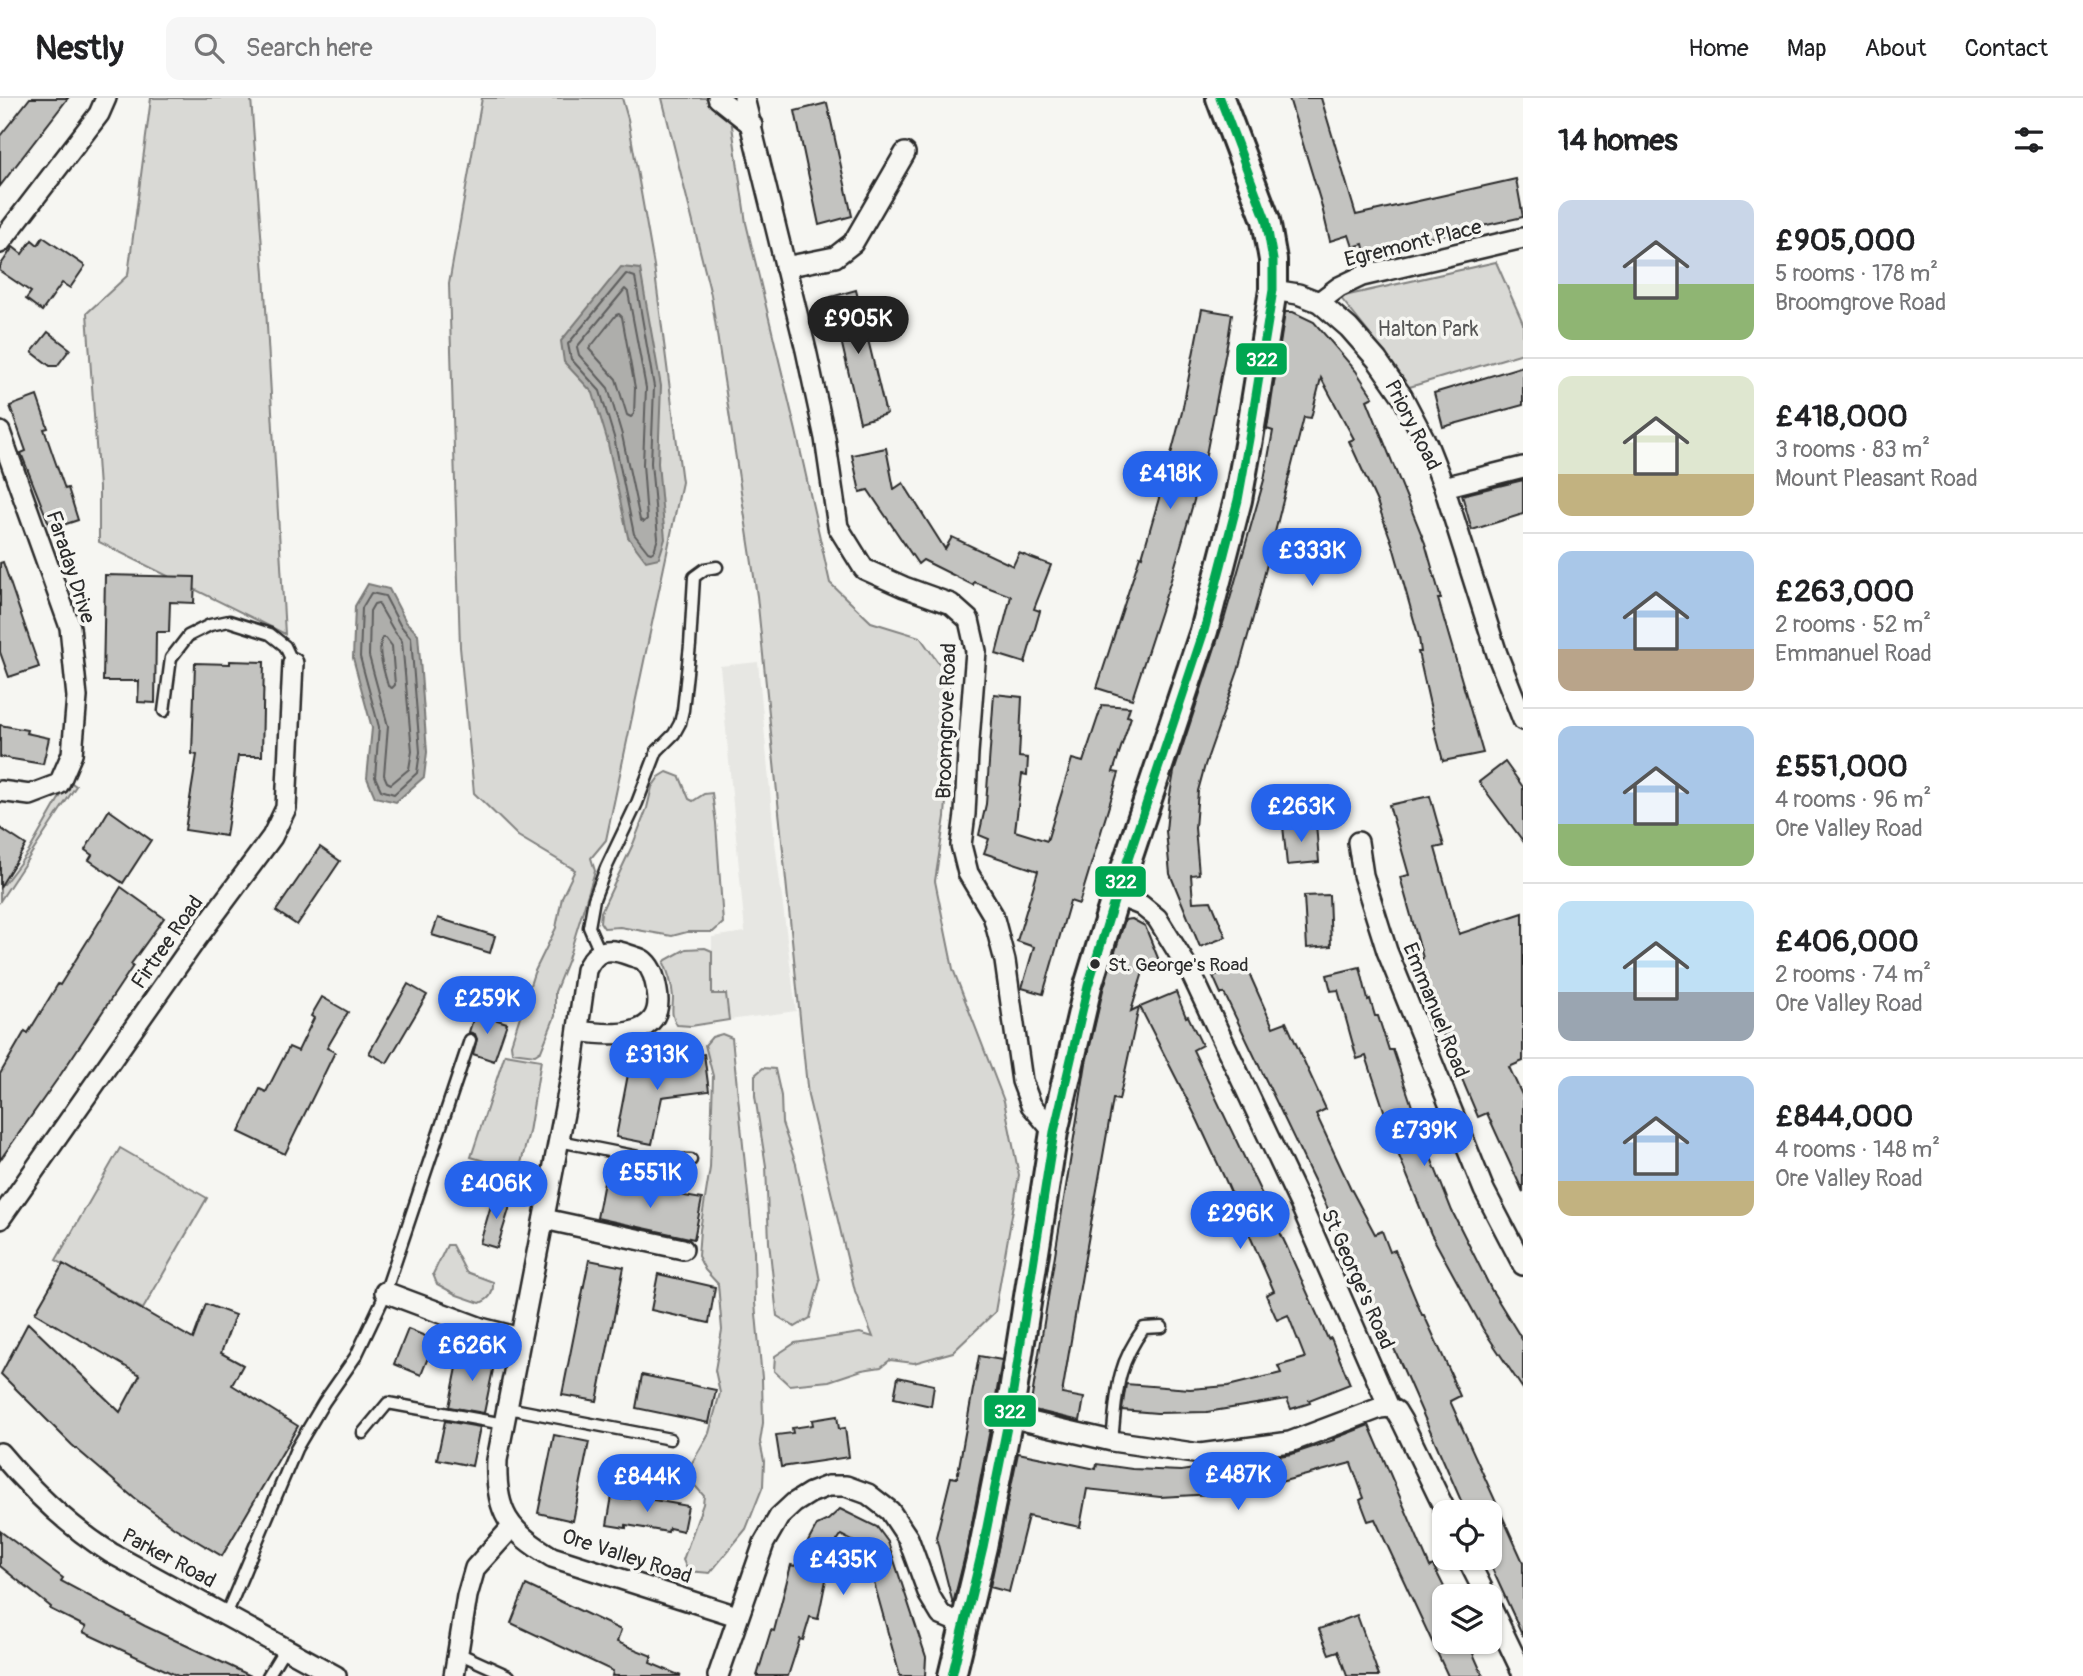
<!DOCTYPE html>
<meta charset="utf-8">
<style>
body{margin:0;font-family:Pangolin,sans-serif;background:#f6f6f6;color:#202124;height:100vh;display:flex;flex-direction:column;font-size:26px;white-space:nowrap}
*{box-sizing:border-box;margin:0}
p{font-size:23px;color:#757577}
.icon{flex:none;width:38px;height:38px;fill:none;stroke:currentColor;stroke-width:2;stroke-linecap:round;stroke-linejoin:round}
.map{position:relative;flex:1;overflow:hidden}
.side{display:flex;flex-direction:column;background:#fff;width:560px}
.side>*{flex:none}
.controls{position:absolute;left:1432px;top:1402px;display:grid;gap:14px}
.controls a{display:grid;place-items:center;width:70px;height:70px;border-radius:14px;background:#fff;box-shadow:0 2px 5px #0004;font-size:35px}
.price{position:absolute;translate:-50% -60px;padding:0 16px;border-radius:24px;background:#2563eb;color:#fff;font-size:23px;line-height:46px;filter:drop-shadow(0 2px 4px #0008)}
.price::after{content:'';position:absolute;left:50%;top:42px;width:21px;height:16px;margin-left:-10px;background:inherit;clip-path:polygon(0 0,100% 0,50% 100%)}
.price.current{background:#222;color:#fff}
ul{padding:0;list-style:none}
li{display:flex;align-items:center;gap:21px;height:175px;padding:0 35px}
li+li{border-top:2px solid #e0e0e0}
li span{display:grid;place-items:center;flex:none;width:196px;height:140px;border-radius:14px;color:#555}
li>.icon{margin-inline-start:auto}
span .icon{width:84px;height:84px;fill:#fffc;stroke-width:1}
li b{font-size:30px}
h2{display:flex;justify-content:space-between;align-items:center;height:84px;padding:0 35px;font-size:30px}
header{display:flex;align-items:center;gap:42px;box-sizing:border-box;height:98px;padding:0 35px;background:#fff;border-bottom:2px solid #e0e0e0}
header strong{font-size:33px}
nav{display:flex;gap:38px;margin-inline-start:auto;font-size:24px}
.search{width:490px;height:63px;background:#f6f6f6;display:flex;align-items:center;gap:18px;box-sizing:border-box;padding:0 24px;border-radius:14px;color:#757577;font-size:26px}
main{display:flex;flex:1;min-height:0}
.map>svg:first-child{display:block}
.built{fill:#e7e7e3}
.green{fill:#d9d9d5;stroke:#828280;stroke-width:2}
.water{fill:#aeaeab;stroke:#7a7a78;stroke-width:2}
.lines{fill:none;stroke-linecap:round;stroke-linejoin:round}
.shore{stroke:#5f5f5e;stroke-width:2}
.building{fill:#c3c3c0;stroke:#2b2b2b;stroke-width:2}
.lane-casing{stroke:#2b2b2b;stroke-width:15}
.street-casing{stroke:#2b2b2b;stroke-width:24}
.secondary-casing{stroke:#2b2b2b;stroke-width:32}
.lane{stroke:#f6f6f2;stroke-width:10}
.street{stroke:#f6f6f2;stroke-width:19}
.secondary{stroke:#f6f6f2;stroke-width:26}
.bus-1-casing{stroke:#f6f6f2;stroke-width:14}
.bus-1{stroke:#00a651;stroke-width:9}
.bus-dot{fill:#2b2b2b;stroke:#f6f6f2;stroke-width:2.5}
.labels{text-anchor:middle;stroke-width:7;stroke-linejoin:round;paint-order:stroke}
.bus-label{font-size:19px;fill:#2b2b2b;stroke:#f6f6f2;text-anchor:start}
.street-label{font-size:21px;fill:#2b2b2b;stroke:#f6f6f2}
.park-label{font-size:21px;fill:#565656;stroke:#f6f6f2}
.line-badge{stroke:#f6f6f2;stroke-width:2.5}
.badge-label{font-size:19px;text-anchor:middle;font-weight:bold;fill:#fff}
</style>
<header>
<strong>Nestly</strong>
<div class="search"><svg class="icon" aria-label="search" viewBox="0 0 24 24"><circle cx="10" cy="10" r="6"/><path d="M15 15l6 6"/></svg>Search here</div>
<nav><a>Home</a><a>Map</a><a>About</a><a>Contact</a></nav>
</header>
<main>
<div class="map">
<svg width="1523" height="1578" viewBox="0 0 1523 1578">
<rect width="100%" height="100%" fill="#f6f6f2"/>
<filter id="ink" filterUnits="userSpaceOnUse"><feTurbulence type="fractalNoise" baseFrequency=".0143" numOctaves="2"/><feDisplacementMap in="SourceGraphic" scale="14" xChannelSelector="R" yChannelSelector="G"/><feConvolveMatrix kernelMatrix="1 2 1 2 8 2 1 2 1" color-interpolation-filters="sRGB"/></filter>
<g filter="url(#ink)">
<polygon class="built" points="758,564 774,736 796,913 729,922 726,896 712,896 712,839 745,834 720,568"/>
<g class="green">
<polygon points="151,0 251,0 264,176 285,536 99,444 99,390 87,215 128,177"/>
<polygon points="482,0 622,0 628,21 654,168 682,384 606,742 591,760 595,773 568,861 555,894 555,918 541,953 535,957 512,954 511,946 534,875 556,830 562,799 575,772 518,738 474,695 460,549 449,186"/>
<polygon points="662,0 728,0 746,125 796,333 830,485 871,524 920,539 949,580 949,653 945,719 935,783 953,871 1004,1003 1019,1077 995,1214 953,1254 914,1265 890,1262 881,1269 862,1272 829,1283 789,1287 774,1273 775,1258 795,1245 860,1235 873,1239 855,1193 808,998 757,498 711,197"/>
<polygon points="1496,164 1523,225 1523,255 1406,290 1372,239 1340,199"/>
<polygon points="667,674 680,679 689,701 693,703 704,696 712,695 716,725 723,825 713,834 687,834 672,838 620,829 604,830 600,824 601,814 633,746 647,710 652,689 659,679"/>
<polygon points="69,683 76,688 0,803 0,786 4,786 29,753"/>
<path d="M705,850L712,853V896H726L729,922L691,928L677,927C670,917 673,910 673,899C672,886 669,876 664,865L666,862L686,851Z"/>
<polygon points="722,936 732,940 754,1154 755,1205 762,1280 763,1325 760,1344 764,1363 763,1388 746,1431 710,1475 688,1473 683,1462 703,1406 704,1398 691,1383 689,1370 709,1335 720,1295 715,1272 722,1232 718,1186 705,1172 698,1158 700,1132 710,1070 713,978 705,947 712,939"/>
<polygon points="505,956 541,962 529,1034 519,1073 471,1059"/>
<polygon points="763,970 775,971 781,998 782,1025 796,1066 820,1183 810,1220 795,1229 777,1218 769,1144 766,1068 755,998 755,977"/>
<polygon points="120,1050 207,1100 143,1211 56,1162"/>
<path d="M447,1147H452L466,1174L493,1184C494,1195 490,1201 480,1205L457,1197L437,1186L433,1176Z"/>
</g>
<g class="water">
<polygon points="621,169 640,171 661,288 658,365 665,441 659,460 646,463 628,439 607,341 593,295 564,264 561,243"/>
<polygon points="368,486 389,491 406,524 418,536 427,654 424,679 396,704 375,699 367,680 372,630 353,560 355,508"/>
</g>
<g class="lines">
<g class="shore">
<polygon points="626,176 635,179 654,289 651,365 658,440 654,453 651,455 648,454 634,436 614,339 600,293 571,261 568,246"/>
<polygon points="625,191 628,194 646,290 643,366 647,421 644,424 640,422 622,337 608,290 579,257 577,249"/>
<polygon points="619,216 622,219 635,290 634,316 631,319 627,317 616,281 589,251 616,217"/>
<polygon points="371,495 385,498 400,527 411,540 420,654 417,675 394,696 381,692 375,679 379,629 360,559 362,510"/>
<polygon points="378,505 394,533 402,543 412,653 409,671 391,686 387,684 384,677 388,628 369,558 370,513 374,506"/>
<path d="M382,540H386L392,548L395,587L392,590L388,588C384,572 377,555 382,540Z"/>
</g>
</g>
<g class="building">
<polygon points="30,0 68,0 0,88 0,38"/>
<polygon points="1289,0 1321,0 1356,117 1516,81 1523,119 1365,154 1363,146 1353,149 1349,137 1330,143 1321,105"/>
<polygon points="827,5 852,118 819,127 795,13"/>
<polygon points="43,139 85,168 70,190 62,185 42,213 26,201 31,194 0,173 0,168 13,149 22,156 32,142 38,147"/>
<polygon points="856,192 886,316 860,324 831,199"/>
<polygon points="1202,211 1232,216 1228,242 1205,362 1193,406 1170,485 1132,601 1097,590 1140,458 1142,459 1166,376 1182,314"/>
<polygon points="1285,214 1293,214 1314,224 1356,273 1373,299 1367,302 1425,445 1441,501 1438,501 1443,518 1483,655 1443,663 1434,629 1435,629 1418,554 1421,554 1419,540 1393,448 1377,404 1349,343 1354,341 1321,280 1311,320 1304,319 1258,502 1238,573 1205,667 1198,693 1195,730 1199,776 1191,777 1193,804 1211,803 1226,839 1200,849 1170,776 1166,733 1169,702 1174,674 1224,522 1264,382 1273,333 1267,331"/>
<polygon points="48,234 70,251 57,268 50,268 32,254"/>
<polygon points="1523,268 1523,307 1443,329 1434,295"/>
<polygon points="37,298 48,330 44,331 54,360 65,391 68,390 78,422 51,431 21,355 26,353 10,308"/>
<polygon points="886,350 894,391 903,385 945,451 952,439 1013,468 1019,455 1051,467 1034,511 1040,513 1025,565 996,556 1011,498 974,484 973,487 923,462 918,466 868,392 860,394 852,357"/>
<polygon points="1523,382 1523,416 1472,432 1462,397"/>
<polygon points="3,464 39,569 9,579 0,554 0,465"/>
<polygon points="105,477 195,479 194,505 170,504 169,534 156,534 155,605 138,604 139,583 103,583"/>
<polygon points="230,563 264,564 262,658 238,658 226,738 185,732 197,657 192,656 195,565 230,566"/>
<polygon points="994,596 1022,599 1019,659 1028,660 1027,677 1022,676 1015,733 1047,743 1072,661 1083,664 1102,607 1130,609 1127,618 1131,619 1113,674 1119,675 1079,806 1070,803 1043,896 1022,890 1034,849 1017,843 1038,773 984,755 989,741 979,737 986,706"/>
<polygon points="0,627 27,632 26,635 49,640 43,666 0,659"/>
<polygon points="1505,664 1523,689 1523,743 1479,684"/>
<polygon points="1430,698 1444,748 1435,750 1459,836 1523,815 1523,963 1509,969 1523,999 1523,1094 1487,1015 1478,1019 1440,929 1419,862 1423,860 1400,779 1409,777 1389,707"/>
<polygon points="109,712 151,742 123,785 89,762 92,757 85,752"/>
<polygon points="1316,725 1319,764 1287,767 1283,728"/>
<polygon points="0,730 26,747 0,789"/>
<polygon points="320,749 340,763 297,827 276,813"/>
<polygon points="121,789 164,820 131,866 133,868 61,976 0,1062 0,976 25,933 28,935 58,886 60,887"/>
<polygon points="1329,797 1331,848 1307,850 1304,798"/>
<polygon points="438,820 495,838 490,855 432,837"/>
<polygon points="1132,821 1145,828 1160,865 1144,871 1131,913 1139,909 1119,1002 1113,1001 1112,1007 1084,1165 1062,1296 1084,1300 1080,1323 1030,1311 1086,965 1103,892 1125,822"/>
<polygon points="1245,866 1273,929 1286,924 1326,1011 1316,1016 1351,1091 1375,1136 1382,1133 1390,1154 1395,1152 1422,1217 1424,1217 1452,1278 1451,1278 1460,1298 1450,1303 1523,1464 1523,1538 1489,1464 1489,1414 1466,1414 1397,1257 1358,1176 1357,1177 1338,1132 1224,895 1221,896 1213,878"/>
<polygon points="1360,869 1368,902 1370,901 1375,918 1378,918 1389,952 1393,952 1420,1032 1452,1113 1491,1191 1523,1243 1523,1291 1483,1231 1431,1136 1399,1058 1366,958 1357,961 1338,892 1331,893 1327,877"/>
<polygon points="408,886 427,897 387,965 369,955"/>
<polygon points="1176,894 1186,919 1188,918 1202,947 1193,952 1286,1147 1328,1241 1331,1240 1350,1286 1309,1302 1310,1305 1291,1311 1287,1301 1207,1314 1157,1315 1122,1312 1126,1286 1190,1291 1228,1288 1281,1275 1278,1268 1305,1260 1288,1217 1277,1222 1266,1197 1274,1193 1225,1081 1197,1021 1140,909"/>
<polygon points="322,899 348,914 327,950 335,954 285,1056 239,1034 260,991 266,994 289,949 298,953 314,920 311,918"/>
<polygon points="475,915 507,925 494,963 473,956 477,941 475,936 469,934"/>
<polygon points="704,956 709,993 662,999 652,1046 616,1039 630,966"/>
<polygon points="604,1084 702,1101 694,1141 597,1120"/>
<polygon points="494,1097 512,1102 497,1150 480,1145"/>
<polygon points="589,1162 624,1169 597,1303 562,1297"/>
<polygon points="63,1166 193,1241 206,1206 235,1217 221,1255 243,1267 232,1287 298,1328 222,1458 175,1430 134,1400 72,1347 1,1276 28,1225 120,1314 140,1277 35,1215"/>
<polygon points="658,1176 715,1189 709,1225 651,1212"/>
<polygon points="408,1231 435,1242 421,1277 394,1266"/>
<polygon points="460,1255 495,1262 484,1315 449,1309"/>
<polygon points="979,1258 1002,1262 993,1316 968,1446 953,1506 936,1439 951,1379 957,1380"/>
<polygon points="642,1277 716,1292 709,1325 636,1310"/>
<polygon points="898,1279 934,1287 931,1308 894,1300"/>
<polygon points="837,1318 839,1331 845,1330 849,1359 781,1369 776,1337 793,1335 792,1330 813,1327 812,1322"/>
<polygon points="445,1323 480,1329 472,1368 437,1361"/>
<polygon points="1369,1327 1430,1469 1433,1467 1444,1489 1444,1544 1468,1544 1483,1578 1448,1578 1375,1421 1368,1423 1360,1402 1364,1400 1351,1365 1273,1386 1214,1396 1160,1399 1087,1391 1080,1429 1028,1418 1009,1494 990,1489 1018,1355 1096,1371 1097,1366 1132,1371 1181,1373 1292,1356 1334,1342 1333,1341"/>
<polygon points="554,1337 589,1344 573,1423 538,1415"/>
<polygon points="612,1398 630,1401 631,1398 688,1408 683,1433 669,1430 668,1434 626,1427 626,1430 607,1427"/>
<polygon points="840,1411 877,1429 888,1444 926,1559 925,1578 900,1578 871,1474 860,1447 841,1437 816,1474 827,1477 818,1521 810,1519 803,1542 800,1541 788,1578 757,1578 771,1532 774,1533 791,1467 795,1468 817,1427 828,1422"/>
<polygon points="0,1433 63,1480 61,1483 145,1528 251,1578 178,1578 83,1534 86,1529 50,1511 51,1509 0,1468"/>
<polygon points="526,1487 621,1532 617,1544 652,1558 650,1565 681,1578 612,1578 613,1573 511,1525"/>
<polygon points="1357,1517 1379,1578 1347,1578 1338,1553 1329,1556 1319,1531"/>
</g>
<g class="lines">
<defs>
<g id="lane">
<polyline points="164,613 171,560 188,538 210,527 229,523 270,536 285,548 293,565"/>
<polyline points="600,854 589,829 594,801 606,770 637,705 657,653 674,636 680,625 683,612 690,547 694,479 705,471 717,469"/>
<polyline points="559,1043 649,1061 691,1062"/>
<polyline points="508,1310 670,1341"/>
<polyline points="363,1335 388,1305 504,1326"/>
<path d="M1112,1343C1117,1296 1115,1269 1144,1230L1162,1229"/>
<polyline points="226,1517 296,1351 324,1304 356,1258 383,1201 470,942"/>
<polyline points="458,1555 509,1578"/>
<polyline points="268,1578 285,1550"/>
</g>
<g id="street">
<polyline points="718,0 752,27"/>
<polyline points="744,0 806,252 825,340 838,429 864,471 904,489 951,506 969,522 976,553 968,655 965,716 961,747 968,775 993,817 1005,863 1022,983 1031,1007 1054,1034"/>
<polyline points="0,145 99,16 106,0"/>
<polyline points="785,169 835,159 853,145 905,55"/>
<polyline points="1273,192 1298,196 1319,204 1349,230 1377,262 1402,298 1427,346 1444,389 1497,556 1523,622"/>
<polyline points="1319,204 1339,189 1362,178 1523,140"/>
<polyline points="0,334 70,529 77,599 72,656 59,686 30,697 0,693"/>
<polyline points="1444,389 1523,369"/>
<polyline points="1358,744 1363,777 1387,853 1484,1092 1523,1167"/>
<polyline points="1116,797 1141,807 1157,820 1191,875 1302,1110 1389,1309 1396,1313 1402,1323 1446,1414"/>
<path d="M579,933C610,938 666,942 657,893C655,882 653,871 644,863C641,860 634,859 629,857C608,849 596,851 586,872L572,974L497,1362C495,1414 508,1433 552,1459L737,1518"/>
<polyline points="0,1121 197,840 272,739 286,710 293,565"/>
<polyline points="544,1121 683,1151"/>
<polyline points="385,1194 481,1230 520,1240"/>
<polyline points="1009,1319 1112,1343 1200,1356 1290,1344 1380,1310 1389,1309"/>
<path d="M0,1355C32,1393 68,1428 111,1455L336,1578"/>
<polyline points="1467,1460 1486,1498"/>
<polyline points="1489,1505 1523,1576"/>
<polyline points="454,1578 467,1498 475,1470 512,1429"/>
<polyline points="718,1578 764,1445 779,1419 794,1405 810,1395 828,1388 846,1388 868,1396 890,1413 908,1440 929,1497 941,1517 965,1527"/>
</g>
<polyline id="secondary" points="952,1578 983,1449 1009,1319 1054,1034 1088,888 1116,797 1204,533 1238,402 1249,341 1273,192 1273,162 1266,122 1220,0"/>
</defs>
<use href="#lane" class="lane-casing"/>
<use href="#street" class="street-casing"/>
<use href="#secondary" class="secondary-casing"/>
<use href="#lane" class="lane"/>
<use href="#street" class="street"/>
<use href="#secondary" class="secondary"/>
<defs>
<polyline id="bus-1" points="952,1578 983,1449 1009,1319 1054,1034 1088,888 1116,797 1204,533 1238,402 1249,341 1273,192 1273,162 1266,122 1220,0"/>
</defs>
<use href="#bus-1" class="bus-1-casing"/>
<use href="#bus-1" class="bus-1"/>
</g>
</g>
<circle class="bus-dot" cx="1095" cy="866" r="6"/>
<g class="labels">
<g class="bus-label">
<text x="1108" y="873">St. George's Road</text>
</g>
<g class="street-label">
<text transform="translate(1413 145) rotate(-14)" y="7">Egremont Place</text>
<text transform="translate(1413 327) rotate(63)" y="7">Priory Road</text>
<text transform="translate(71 469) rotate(72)" y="7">Faraday Drive</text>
<text transform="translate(946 623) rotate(-88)" y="7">Broomgrove Road</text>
<text transform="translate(167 844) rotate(-55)" y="7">Firtree Road</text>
<text transform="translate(1436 912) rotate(68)" y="7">Emmanuel Road</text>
<text transform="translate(1358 1181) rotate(66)" y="7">St George's Road</text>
<text transform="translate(627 1458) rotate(18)" y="7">Ore Valley Road</text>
<text transform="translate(169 1460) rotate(28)" y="7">Parker Road</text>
</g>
<g class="park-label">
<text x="1428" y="238">Halton Park</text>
</g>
</g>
<g class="line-badge">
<rect x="1235" y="244" width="53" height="34" rx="7" fill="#00a651"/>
<rect x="1094" y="767" width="53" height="33" rx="7" fill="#00a651"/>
<rect x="983" y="1296" width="54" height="34" rx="7" fill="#00a651"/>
</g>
<g class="badge-label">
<text x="1262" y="268">322</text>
<text x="1121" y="790">322</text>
<text x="1010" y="1320">322</text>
</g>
</svg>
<div class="controls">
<a><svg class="icon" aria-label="locate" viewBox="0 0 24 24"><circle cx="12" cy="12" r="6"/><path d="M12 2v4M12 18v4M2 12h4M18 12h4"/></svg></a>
<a><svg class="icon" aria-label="layers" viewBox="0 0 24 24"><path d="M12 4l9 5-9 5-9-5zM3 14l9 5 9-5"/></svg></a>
</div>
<b class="price current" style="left:858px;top:258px">£905K</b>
<b class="price" style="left:1170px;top:413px">£418K</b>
<b class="price" style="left:1312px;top:490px">£333K</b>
<b class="price" style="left:1301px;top:746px">£263K</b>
<b class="price" style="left:487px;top:938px">£259K</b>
<b class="price" style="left:657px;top:994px">£313K</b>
<b class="price" style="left:1424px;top:1070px">£739K</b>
<b class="price" style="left:650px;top:1112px">£551K</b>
<b class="price" style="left:496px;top:1123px">£406K</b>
<b class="price" style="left:1240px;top:1153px">£296K</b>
<b class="price" style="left:472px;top:1285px">£626K</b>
<b class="price" style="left:1238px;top:1414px">£487K</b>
<b class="price" style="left:647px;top:1416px">£844K</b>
<b class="price" style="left:843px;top:1499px">£435K</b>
</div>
<section class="side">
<h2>14 homes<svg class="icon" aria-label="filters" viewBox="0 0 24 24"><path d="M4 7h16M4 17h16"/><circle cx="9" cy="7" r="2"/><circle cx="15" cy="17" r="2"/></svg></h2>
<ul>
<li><span style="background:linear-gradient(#c9d6e8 60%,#8fb573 0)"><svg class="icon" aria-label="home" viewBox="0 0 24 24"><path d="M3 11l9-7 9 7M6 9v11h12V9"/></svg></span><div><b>£905,000</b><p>5 rooms · 178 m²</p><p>Broomgrove Road</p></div></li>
<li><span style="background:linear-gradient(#dfe7d0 70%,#c2b280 0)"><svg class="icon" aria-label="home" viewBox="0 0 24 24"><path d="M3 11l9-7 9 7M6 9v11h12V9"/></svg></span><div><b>£418,000</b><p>3 rooms · 83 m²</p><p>Mount Pleasant Road</p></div></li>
<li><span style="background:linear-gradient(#a9c7e8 70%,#b9a48a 0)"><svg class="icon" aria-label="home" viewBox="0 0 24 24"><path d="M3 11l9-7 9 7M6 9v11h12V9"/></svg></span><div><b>£263,000</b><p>2 rooms · 52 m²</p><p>Emmanuel Road</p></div></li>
<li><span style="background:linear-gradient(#a9c7e8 70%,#8fb573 0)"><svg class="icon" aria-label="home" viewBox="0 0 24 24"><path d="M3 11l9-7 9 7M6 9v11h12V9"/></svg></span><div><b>£551,000</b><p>4 rooms · 96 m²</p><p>Ore Valley Road</p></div></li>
<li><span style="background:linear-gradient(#bfe0f5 65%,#9aa5b1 0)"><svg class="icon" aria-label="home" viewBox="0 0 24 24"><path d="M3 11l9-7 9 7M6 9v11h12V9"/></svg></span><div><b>£406,000</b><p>2 rooms · 74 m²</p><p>Ore Valley Road</p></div></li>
<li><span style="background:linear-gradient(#a9c7e8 75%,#c2b280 0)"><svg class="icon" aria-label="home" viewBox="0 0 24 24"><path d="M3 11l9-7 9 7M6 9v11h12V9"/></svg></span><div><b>£844,000</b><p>4 rooms · 148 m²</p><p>Ore Valley Road</p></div></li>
</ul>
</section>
</main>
